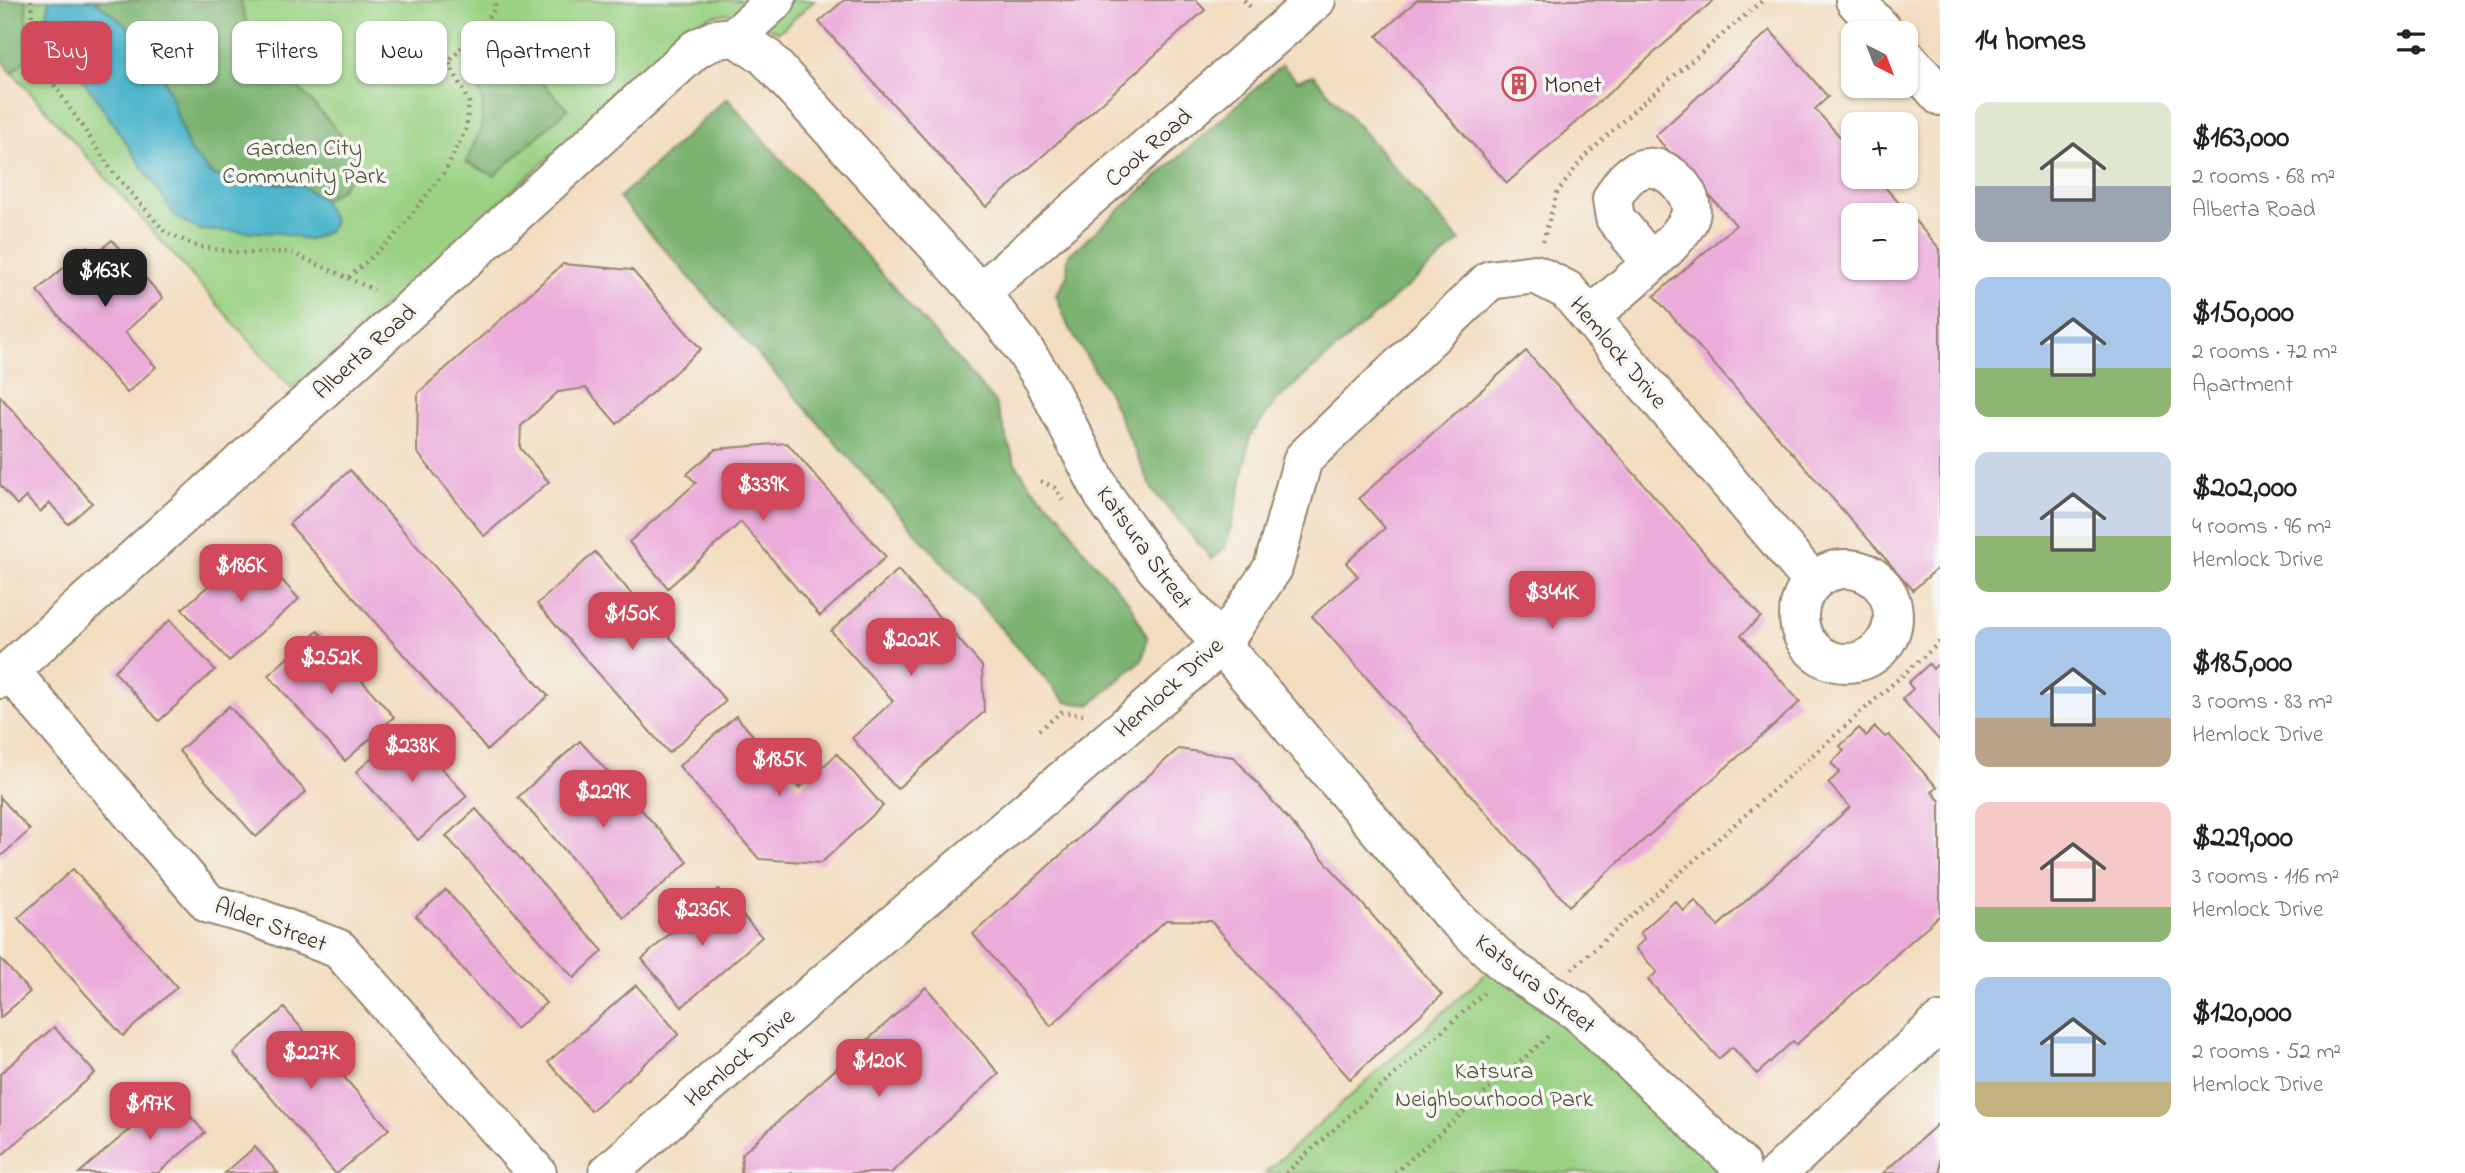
<!DOCTYPE html>
<meta charset="utf-8">
<style>
body{margin:0;font-family:"Indie Flower",sans-serif;background:#f6f6f6;color:#222;height:100vh;display:flex;flex-direction:column;font-size:26px;white-space:nowrap}
*{box-sizing:border-box;margin:0}
p{font-size:23px;color:#767676}
.icon{flex:none;width:38px;height:38px;fill:none;stroke:currentColor;stroke-width:2;stroke-linecap:round;stroke-linejoin:round}
.map{position:relative;flex:1;overflow:hidden}
.details{display:flex;flex-direction:column;background:#fff;width:525px}
.details>*{flex:none}
.banner{position:absolute;left:21px;top:21px;width:665px;height:63px;display:flex;gap:14px}
.needle{width:46px;rotate:138deg}
.fabs{position:absolute;left:1841px;top:21px;display:grid;gap:14px}
.fabs a{display:grid;place-items:center;width:77px;height:77px;border-radius:14px;background:#fff;box-shadow:0 2px 5px #0004;font-size:35px}
.price{position:absolute;translate:-50% -60px;padding:0 16px;border-radius:14px;background:#d1495b;color:#fff;font-size:23px;line-height:46px;filter:drop-shadow(0 2px 4px #0008)}
.price::after{content:'';position:absolute;left:50%;top:42px;width:21px;height:16px;margin-left:-10px;background:inherit;clip-path:polygon(0 0,100% 0,50% 100%)}
.price.active{background:#222;color:#fff}
ul{padding:0;list-style:none}
li{display:flex;align-items:center;gap:21px;height:175px;padding:0 35px}
li span{display:grid;place-items:center;flex:none;width:196px;height:140px;border-radius:14px;color:#555}
li>.icon{margin-inline-start:auto}
span .icon{width:84px;height:84px;fill:#fffc;stroke-width:1}
li b{font-size:30px}
h2{display:flex;justify-content:space-between;align-items:center;height:84px;padding:0 35px;font-size:30px}
.chip{padding:0 24px;border-radius:14px;background:#fff;box-shadow:0 2px 5px #0004;font-size:24px;line-height:63px}
.chip.active{background:#d1495b;color:#fff}
main{display:flex;flex:1;min-height:0}
.map>svg:first-child{display:block}
.green{fill:#9ad183;stroke:#6a7e50;stroke-width:2}
.forest{fill:#7bb371;stroke:#5b6e48;stroke-width:2}
.water{fill:#4db5cb;stroke:#447074;stroke-width:2}
.building{fill:#ebacda;fill-rule:evenodd}
.lines{fill:none;stroke-linecap:round;stroke-linejoin:round}
.minor-casing{stroke:#97846f;stroke-width:42}
.major-casing{stroke:#97846f;stroke-width:42}
.path{stroke:#97846f;stroke-width:4.5;stroke-dasharray:2 5;stroke-linecap:butt}
.minor{stroke:#fff;stroke-width:38}
.major{stroke:#fff;stroke-width:38}
.labels{text-anchor:middle;stroke-width:7;stroke-linejoin:round;paint-order:stroke}
.poi-label{font-size:24px;fill:#3b2a1e;stroke:#f6f6f2;text-anchor:start}
.park-label{font-size:24px;fill:#535437;stroke:#f6f6f2}
.street-label{font-size:24px;fill:#3b2a1e;stroke:#f6f6f2}
</style>
<main>
<div class="map">
<svg width="1940" height="1173" viewBox="0 0 1940 1173">
<rect width="100%" height="100%" fill="#f6f6f2"/>
<filter id="ink" filterUnits="userSpaceOnUse"><feTurbulence type="fractalNoise" baseFrequency=".0143" numOctaves="2"/><feDisplacementMap in="SourceGraphic" scale="14" xChannelSelector="R" yChannelSelector="G"/><feConvolveMatrix kernelMatrix="1 2 1 2 8 2 1 2 1" color-interpolation-filters="sRGB"/></filter>
<filter id="wash" filterUnits="userSpaceOnUse"><feTurbulence type="fractalNoise" baseFrequency=".00686" numOctaves="4" result="noise"/><feDisplacementMap in="SourceGraphic" scale="28" xChannelSelector="R" yChannelSelector="G"/><feGaussianBlur stdDeviation="1.57" result="paint"/><feColorMatrix in="noise" values="0 0 0 0 0 0 0 0 0 0 0 0 0 0 0 0 0 1.4 0 .05"/><feComposite in="paint" operator="in"/></filter>
<g filter="url(#wash)">
<rect width="100%" height="100%" fill="#f3ddc0"/>
<g class="green">
<path d="M0,0H815L779,32C751,21 732,5 702,20L292,389L0,58Z"/>
<polygon points="1492,968 1593,1051 1683,1141 1719,1165 1721,1173 1265,1173"/>
</g>
<g class="forest">
<polygon points="0,0 26,0 27,58 12,73 0,58"/>
<polygon points="94,0 240,0 250,33 352,147 354,173 339,191 323,200 299,185 251,182 212,175 189,150 170,94 148,43"/>
<polygon points="495,35 568,109 494,176 466,162 481,128 483,102 476,80 474,60"/>
<polygon points="1282,65 1297,81 1313,75 1460,241 1277,400 1250,436 1239,497 1225,548 1212,559 1153,491 1109,394 1068,326 1056,295 1067,276 1068,256"/>
<polygon points="727,98 995,402 1015,463 1031,486 1062,517 1081,547 1129,602 1147,637 1143,659 1090,705 1066,702 619,198"/>
</g>
<polygon class="water" points="49,0 94,0 148,43 170,94 189,150 212,175 251,182 300,185 323,200 334,221 329,231 309,240 279,233 199,230 176,217 94,95 53,40 47,18"/>
<g id="blocks">
<g class="building">
<polygon points="844,0 1196,0 1205,10 986,207 819,22"/>
<polygon points="1417,0 1714,0 1507,183 1377,36"/>
<path d="M1770,30L1828,97L1815,109L1853,151V177H1876L1940,249V566L1913,590L1654,296L1736,225L1655,136ZM1853,215H1906V268H1853Z"/>
<polygon points="112,240 163,298 125,332 156,367 127,393 37,291 88,246 96,254"/>
<polygon points="563,264 632,270 701,349 617,424 586,388 558,392 521,426 520,448 549,482 484,536 417,452 418,393"/>
<polygon points="1526,351 1761,617 1741,635 1800,702 1569,906 1312,616 1358,576 1346,563 1385,528 1359,498"/>
<polygon points="0,396 92,503 68,524 50,503 40,512 26,497 17,505 0,485"/>
<polygon points="787,443 886,557 820,616 741,522 668,588 629,542 696,483 687,474 716,449"/>
<polygon points="350,470 548,696 487,750 289,524"/>
<polygon points="252,547 299,599 229,661 182,609"/>
<polygon points="595,552 726,701 669,753 537,604"/>
<polygon points="898,570 982,666 984,712 897,789 852,738 893,701 831,631"/>
<polygon points="170,620 215,670 159,721 114,671"/>
<polygon points="318,631 394,717 345,761 268,675"/>
<polygon points="1940,662 1940,741 1902,699 1913,689 1908,683 1929,664 1933,669"/>
<polygon points="229,706 306,792 256,837 179,751"/>
<polygon points="736,716 799,788 837,754 883,806 821,863 759,859 679,766"/>
<polygon points="1875,727 1885,737 1889,735 1937,787 1932,792 1940,801 1940,915 1796,1045 1793,1041 1757,1074 1732,1047 1719,1059 1648,980 1657,972 1635,948 1645,939 1640,933 1675,901 1684,911 1695,901 1718,926 1850,807 1828,783 1840,772 1831,763 1844,751 1840,746 1859,728 1866,736"/>
<polygon points="405,728 467,796 418,840 356,772"/>
<polygon points="580,741 688,862 624,918 518,797"/>
<polygon points="1178,749 1234,757 1442,995 1350,1079 1211,921 1166,920 1051,1026 973,934"/>
<polygon points="0,797 30,830 0,857"/>
<polygon points="476,809 603,951 574,978 446,836"/>
<polygon points="73,869 177,987 123,1036 18,918"/>
<polygon points="719,889 762,937 682,1007 642,959"/>
<polygon points="446,890 546,1003 516,1029 416,916"/>
<polygon points="0,958 30,992 0,1018"/>
<polygon points="636,985 679,1034 591,1111 548,1062"/>
<polygon points="926,987 999,1074 891,1173 741,1173 742,1154"/>
<polygon points="284,1008 389,1129 338,1173 335,1173 233,1053"/>
<polygon points="54,1027 95,1073 0,1157 0,1074"/>
<polygon points="171,1094 205,1133 158,1173 79,1173"/>
<polygon points="1940,1122 1940,1173 1883,1173"/>
<polygon points="255,1147 278,1173 225,1173"/>
</g>
</g>
</g>
<g filter="url(#ink)">
<use href="#blocks" fill-opacity="0" stroke="#97846f" stroke-width="2"/>
<g class="lines">
<defs>
<g id="minor">
<polyline points="735,37 765,56 980,293 1019,342 1044,380 1104,496 1154,566 1450,913 1508,967 1577,1011 1740,1165 1742,1173"/>
<polyline points="735,37 776,0"/>
<polyline points="980,293 1316,0"/>
<path d="M1590,317C1614,295 1677,246 1689,219C1698,198 1673,170 1653,168C1633,166 1620,184 1612,199L1615,218L1651,262"/>
<circle cx="1846" cy="616" r="47"/>
<polyline points="10,671 209,904 252,916 339,949 537,1173"/>
<polyline points="0,679 321,391 696,49 716,39 735,37"/>
<polyline points="608,1173 827,981 1221,645 1273,568 1303,459 1490,280 1535,274 1567,290 1813,582"/>
<polyline points="1778,1173 1940,1022"/>
</g>
<g id="major">
<polyline points="1855,0 1885,33"/>
<polyline points="1906,57 1940,96"/>
</g>
</defs>
<use href="#minor" class="minor-casing"/>
<use href="#major" class="major-casing"/>
<g class="path">
<polyline points="31,0 34,55 113,172 165,232 199,247 241,253 290,252 348,278 394,237 446,170 466,129 469,103 449,62 495,9 495,0"/>
<polyline points="1244,0 1252,9"/>
<polyline points="1543,241 1557,193 1583,158 1641,104 1763,0"/>
<polyline points="348,278 374,290"/>
<polyline points="1041,481 1055,488 1065,503"/>
<polyline points="1039,730 1061,712 1083,715"/>
<polyline points="1572,969 1940,642"/>
<polyline points="1286,1173 1484,993"/>
<polyline points="1395,1173 1550,1035"/>
</g>
<use href="#minor" class="minor"/>
<use href="#major" class="major"/>
</g>
</g>
<defs>
<symbol id="building-ring" viewBox="-11 -11 22 22"><circle r="9.5" fill="#f6f6f2" stroke="#d1495b" stroke-width="1.5"/><path d="M-4-6H4V6H1V3H-1V6H-4ZM-2.5-4.3h1.7v1.8h-1.7ZM.8-4.3h1.7v1.8H.8ZM-2.5-1h1.7V.8h-1.7ZM.8-1h1.7V.8H.8Z" fill="#d1495b"/></symbol>
</defs>
<g fill-rule="evenodd">
<use href="#building-ring" x="1500" y="65" width="38" height="38"/>
</g>
<g class="labels">
<g class="poi-label">
<text x="1544" y="92">Monet</text>
</g>
<g class="park-label">
<text x="304" y="155">Garden City<tspan x="304" dy="28">Community Park</tspan></text>
<text x="1494" y="1078">Katsura<tspan x="1494" dy="28">Neighbourhood Park</tspan></text>
</g>
<g class="street-label">
<text transform="translate(1148 147) rotate(-41)" y="8">Cook Road</text>
<text transform="translate(364 351) rotate(-42)" y="8">Alberta Road</text>
<text transform="translate(1619 352) rotate(50)" y="8">Hemlock Drive</text>
<text transform="translate(1145 547) rotate(54)" y="8">Katsura Street</text>
<text transform="translate(1168 687) rotate(-42)" y="8">Hemlock Drive</text>
<text transform="translate(271 924) rotate(20)" y="8">Alder Street</text>
<text transform="translate(1536 983) rotate(38)" y="8">Katsura Street</text>
<text transform="translate(739 1057) rotate(-41)" y="8">Hemlock Drive</text>
</g>
</g>
</svg>
<div class="fabs">
<a><svg class="needle" viewBox="-14 -14 28 28"><path d="M0-13l5 13h-10z" fill="#e53935"/><path d="M0 13l5-13h-10z" fill="#767676"/></svg></a>
<a>+</a>
<a>−</a>
</div>
<b class="price active" style="left:105px;top:309px">$163K</b>
<b class="price" style="left:763px;top:523px">$339K</b>
<b class="price" style="left:241px;top:604px">$186K</b>
<b class="price" style="left:1552px;top:631px">$344K</b>
<b class="price" style="left:632px;top:652px">$150K</b>
<b class="price" style="left:911px;top:678px">$202K</b>
<b class="price" style="left:331px;top:696px">$252K</b>
<b class="price" style="left:412px;top:784px">$238K</b>
<b class="price" style="left:779px;top:798px">$185K</b>
<b class="price" style="left:603px;top:830px">$229K</b>
<b class="price" style="left:702px;top:948px">$236K</b>
<b class="price" style="left:311px;top:1091px">$227K</b>
<b class="price" style="left:879px;top:1099px">$120K</b>
<b class="price" style="left:150px;top:1142px">$197K</b>
<div class="banner">
<a class="chip active">Buy</a>
<a class="chip">Rent</a>
<a class="chip">Filters</a>
<a class="chip">New</a>
<a class="chip">Apartment</a>
</div>
</div>
<section class="details">
<h2>14 homes<svg class="icon" aria-label="filters" viewBox="0 0 24 24"><path d="M4 7h16M4 17h16"/><circle cx="9" cy="7" r="2"/><circle cx="15" cy="17" r="2"/></svg></h2>
<ul>
<li><span style="background:linear-gradient(#dfe7d0 60%,#9aa5b1 0)"><svg class="icon" aria-label="home" viewBox="0 0 24 24"><path d="M3 11l9-7 9 7M6 9v11h12V9"/></svg></span><div><b>$163,000</b><p>2 rooms · 68 m²</p><p>Alberta Road</p></div></li>
<li><span style="background:linear-gradient(#a9c7e8 65%,#8fb573 0)"><svg class="icon" aria-label="home" viewBox="0 0 24 24"><path d="M3 11l9-7 9 7M6 9v11h12V9"/></svg></span><div><b>$150,000</b><p>2 rooms · 72 m²</p><p>Apartment</p></div></li>
<li><span style="background:linear-gradient(#c9d6e8 60%,#8fb573 0)"><svg class="icon" aria-label="home" viewBox="0 0 24 24"><path d="M3 11l9-7 9 7M6 9v11h12V9"/></svg></span><div><b>$202,000</b><p>4 rooms · 96 m²</p><p>Hemlock Drive</p></div></li>
<li><span style="background:linear-gradient(#a9c7e8 65%,#b9a48a 0)"><svg class="icon" aria-label="home" viewBox="0 0 24 24"><path d="M3 11l9-7 9 7M6 9v11h12V9"/></svg></span><div><b>$185,000</b><p>3 rooms · 83 m²</p><p>Hemlock Drive</p></div></li>
<li><span style="background:linear-gradient(#f6c9c9 75%,#8fb573 0)"><svg class="icon" aria-label="home" viewBox="0 0 24 24"><path d="M3 11l9-7 9 7M6 9v11h12V9"/></svg></span><div><b>$229,000</b><p>3 rooms · 116 m²</p><p>Hemlock Drive</p></div></li>
<li><span style="background:linear-gradient(#a9c7e8 75%,#c2b280 0)"><svg class="icon" aria-label="home" viewBox="0 0 24 24"><path d="M3 11l9-7 9 7M6 9v11h12V9"/></svg></span><div><b>$120,000</b><p>2 rooms · 52 m²</p><p>Hemlock Drive</p></div></li>
</ul>
</section>
</main>
